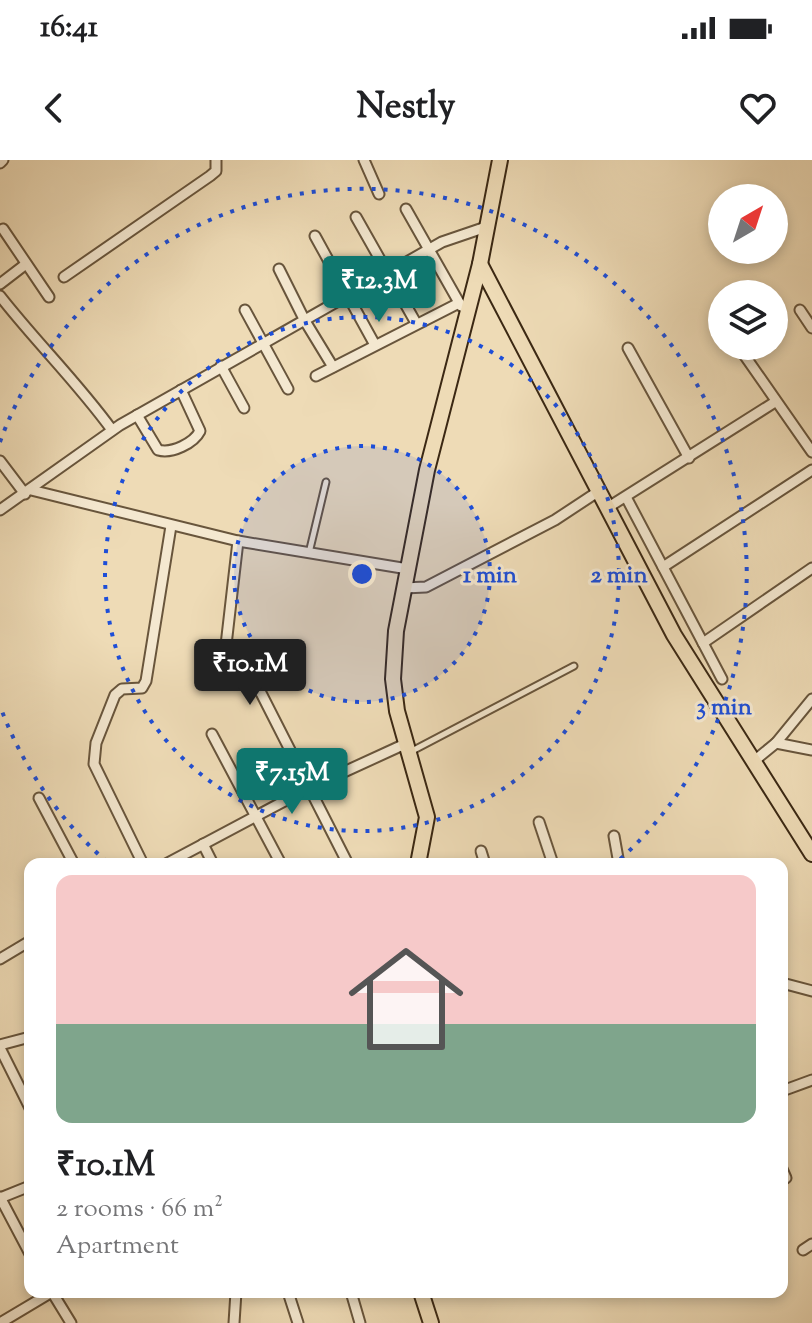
<!DOCTYPE html>
<meta charset="utf-8">
<style>
body{margin:0;font-family:"Sorts Mill Goudy",serif;background:#f6f6f6;color:#202124;height:100vh;display:flex;flex-direction:column;font-size:30px;white-space:nowrap}
*{box-sizing:border-box;margin:0}
p{font-size:26px;color:#757577}
.icon{flex:none;width:44px;height:44px;fill:none;stroke:currentColor;stroke-width:2;stroke-linecap:round;stroke-linejoin:round}
.map{position:relative;flex:1;overflow:hidden}
.sheet{position:absolute;left:24px;top:698px;width:764px;height:440px;display:flex;flex-direction:column;background:#fff;border-radius:16px;box-shadow:0 4px 12px #0003}
.sheet>*{flex:none}
.needle{width:52px;rotate:39deg}
.fabs{position:absolute;left:708px;top:24px;display:grid;gap:16px}
.fabs a{display:grid;place-items:center;width:80px;height:80px;border-radius:50%;background:#fff;box-shadow:0 4px 12px #0003;font-size:40px}
.price{position:absolute;translate:-50% -68px;padding:0 18px;border-radius:8px;background:#0f766e;color:#fff;font-size:26px;line-height:52px;filter:drop-shadow(0 2px 4px #0008)}
.price::after{content:'';position:absolute;left:50%;top:48px;width:24px;height:18px;margin-left:-12px;background:inherit;clip-path:polygon(0 0,100% 0,50% 100%)}
.price.active{background:#222;color:#fff}
ul{padding:0;list-style:none}
li{display:grid;align-content:center;gap:16px;height:424px;padding:0 32px}
li+li{border-top:2px solid #e0e0e0}
li span{display:grid;place-items:center;height:248px;border-radius:16px;color:#555}
li>.icon{margin-inline-start:auto}
span .icon{width:144px;height:144px;fill:#fffc;stroke-width:1}
li b{font-size:34px}
.status{display:flex;justify-content:space-between;align-items:center;height:56px;padding:0 40px;background:#fff;direction:ltr}
.status svg{height:22px;fill:currentColor}
header{display:flex;justify-content:space-between;align-items:center;height:104px;padding:0 32px;background:#fff;font-size:36px;font-weight:800}
.map>svg:first-child{display:block}
.lines{fill:none;stroke-linecap:round;stroke-linejoin:round}
.lane-casing{stroke:#68553c;stroke-width:9}
.street-casing{stroke:#68553c;stroke-width:13}
.primary-casing{stroke:#3b2813;stroke-width:18}
.lane{stroke:#f4e8d0;stroke-width:5}
.street{stroke:#f4e8d0;stroke-width:9}
.primary{stroke:#eedbb6;stroke-width:14}
.ring{fill:none;stroke:#1d4ed8;stroke-width:4;stroke-dasharray:4 8}
.centre{fill:#1d4ed8;stroke:#f4e8d0;stroke-width:4}
.ring-label{font-size:24px;text-anchor:middle;font-weight:bold;fill:#1d4ed8;stroke:#f4e8d0;stroke-width:6;stroke-linejoin:round;paint-order:stroke}
</style>
<div class="status"><b>16:41</b><svg viewBox="0 0 49 12"><path d="M0 12V9h3v3zM5 12V6h3v6zM10 12V3h3v9zM15 12V0h3v12zM26 1h20v11H26zM47 4h2v5h-2z"/></svg></div>
<header><svg class="icon" aria-label="back" viewBox="0 0 24 24"><path d="M15 5l-7 7 7 7"/></svg>Nestly<svg class="icon" aria-label="heart" viewBox="0 0 24 24"><path d="M12 20l-8-8c-3-5 5-10 8-4 3-6 11-1 8 4z"/></svg></header>
<div class="map">
<svg width="812" height="1163" viewBox="0 0 812 1163">
<rect width="100%" height="100%" fill="#eedbb6"/>
<filter id="stains"><feTurbulence type="fractalNoise" baseFrequency=".0025" numOctaves="4"/><feColorMatrix values="0 0 0 0 .2 0 0 0 0 .09 0 0 0 0 .02 0 0 0 .5 -.17"/></filter>
<radialGradient id="worn" r=".72"><stop offset=".6" stop-color="#630" stop-opacity="0"/><stop offset="1" stop-color="#630" stop-opacity=".3"/></radialGradient>
<g class="lines">
<defs>
<g id="lane">
<polyline points="309,393 326,322"/>
<polyline points="412,591 574,506"/>
</g>
<g id="street">
<polyline points="364,0 379,34"/>
<polyline points="0,3 3,0"/>
<polyline points="406,49 461,146"/>
<polyline points="356,57 416,163"/>
<polyline points="3,69 49,137"/>
<polyline points="315,76 375,185"/>
<polyline points="279,109 305,161 333,207"/>
<polyline points="64,117 210,16 216,11 216,0"/>
<polyline points="0,124 26,104"/>
<path d="M0,136C36,182 78,223 112,270"/>
<polyline points="245,150 288,229"/>
<polyline points="800,150 812,168"/>
<polyline points="738,186 812,292"/>
<polyline points="628,188 689,298"/>
<polyline points="221,206 244,248"/>
<polyline points="316,216 459,143"/>
<path d="M137,255L158,290C172,294 194,283 200,271L181,230"/>
<polyline points="0,301 25,334"/>
<polyline points="31,330 238,381 408,409"/>
<polyline points="626,337 722,519"/>
<polyline points="607,348 775,242"/>
<polyline points="0,350 120,265 442,82 486,67"/>
<polyline points="238,381 226,485 227,496 233,504 261,533 348,704"/>
<polyline points="663,407 812,310"/>
<polyline points="404,428 426,427 555,360 599,331"/>
<polyline points="703,483 812,408"/>
<polyline points="212,574 281,704"/>
<polyline points="776,583 812,590"/>
<polyline points="754,601 776,583 812,539"/>
<polyline points="39,638 74,704"/>
<polyline points="539,662 553,704"/>
<polyline points="614,676 619,704"/>
<polyline points="203,684 213,704"/>
<polyline points="481,691 485,704"/>
<polyline points="143,704 94,604 96,583 115,535 122,529 142,528 146,521 171,366"/>
<polyline points="166,704 309,628 405,584"/>
<polyline points="0,799 30,781"/>
<polyline points="782,823 812,831"/>
<polyline points="0,885 30,877"/>
<polyline points="0,888 30,948"/>
<polyline points="782,931 812,920"/>
<polyline points="782,1009 786,1018"/>
<polyline points="0,1037 30,1094"/>
<polyline points="0,1038 30,1026"/>
<polyline points="803,1090 812,1084"/>
<polyline points="288,1132 298,1163"/>
<polyline points="351,1132 360,1163"/>
<polyline points="0,1163 52,1132 71,1163"/>
<polyline points="234,1163 236,1132"/>
</g>
<g id="primary">
<polyline points="480,104 674,475 812,694"/>
<polyline points="418,704 427,657 397,551 393,519 396,471 427,310 480,104 500,0"/>
<polyline points="421,1132 431,1163"/>
</g>
</defs>
<use href="#lane" class="lane-casing"/>
<use href="#street" class="street-casing"/>
<use href="#primary" class="primary-casing"/>
<use href="#lane" class="lane"/>
<use href="#street" class="street"/>
<use href="#primary" class="primary"/>
</g>
<circle cx="362" cy="414" r="128" fill="#1d4ed8" fill-opacity=".12"/>
<g class="ring">
<circle cx="362" cy="414" r="128"/>
<circle cx="362" cy="414" r="257"/>
<path d="M107 702A385 385 0 0 1 0 546M0 282A385 385 0 1 1 617 702"/>
</g>
<circle cx="362" cy="414" r="12" class="centre"/>
<g class="ring-label">
<text x="490" y="422">1 min</text>
<text x="619" y="422">2 min</text>
<text x="724" y="554">3 min</text>
</g>
<rect width="100%" height="100%" filter="url(#stains)"/>
<rect width="100%" height="100%" fill="url(#worn)"/>
</svg>
<div class="fabs">
<a><svg class="needle" viewBox="-14 -14 28 28"><path d="M0-13l5 13h-10z" fill="#e53935"/><path d="M0 13l5-13h-10z" fill="#757577"/></svg></a>
<a><svg class="icon" aria-label="layers" viewBox="0 0 24 24"><path d="M12 4l9 5-9 5-9-5zM3 14l9 5 9-5"/></svg></a>
</div>
<b class="price" style="left:379px;top:164px">₹12.3M</b>
<b class="price active" style="left:250px;top:547px">₹10.1M</b>
<b class="price" style="left:292px;top:656px">₹7.15M</b>
<section class="sheet">
<ul>
<li><span style="background:linear-gradient(#f6c9c9 60%,#7fa58c 0)"><svg class="icon" aria-label="home" viewBox="0 0 24 24"><path d="M3 11l9-7 9 7M6 9v11h12V9"/></svg></span><div><b>₹10.1M</b><p>2 rooms · 66 m²</p><p>Apartment</p></div></li>
</ul>
</section>
</div>
